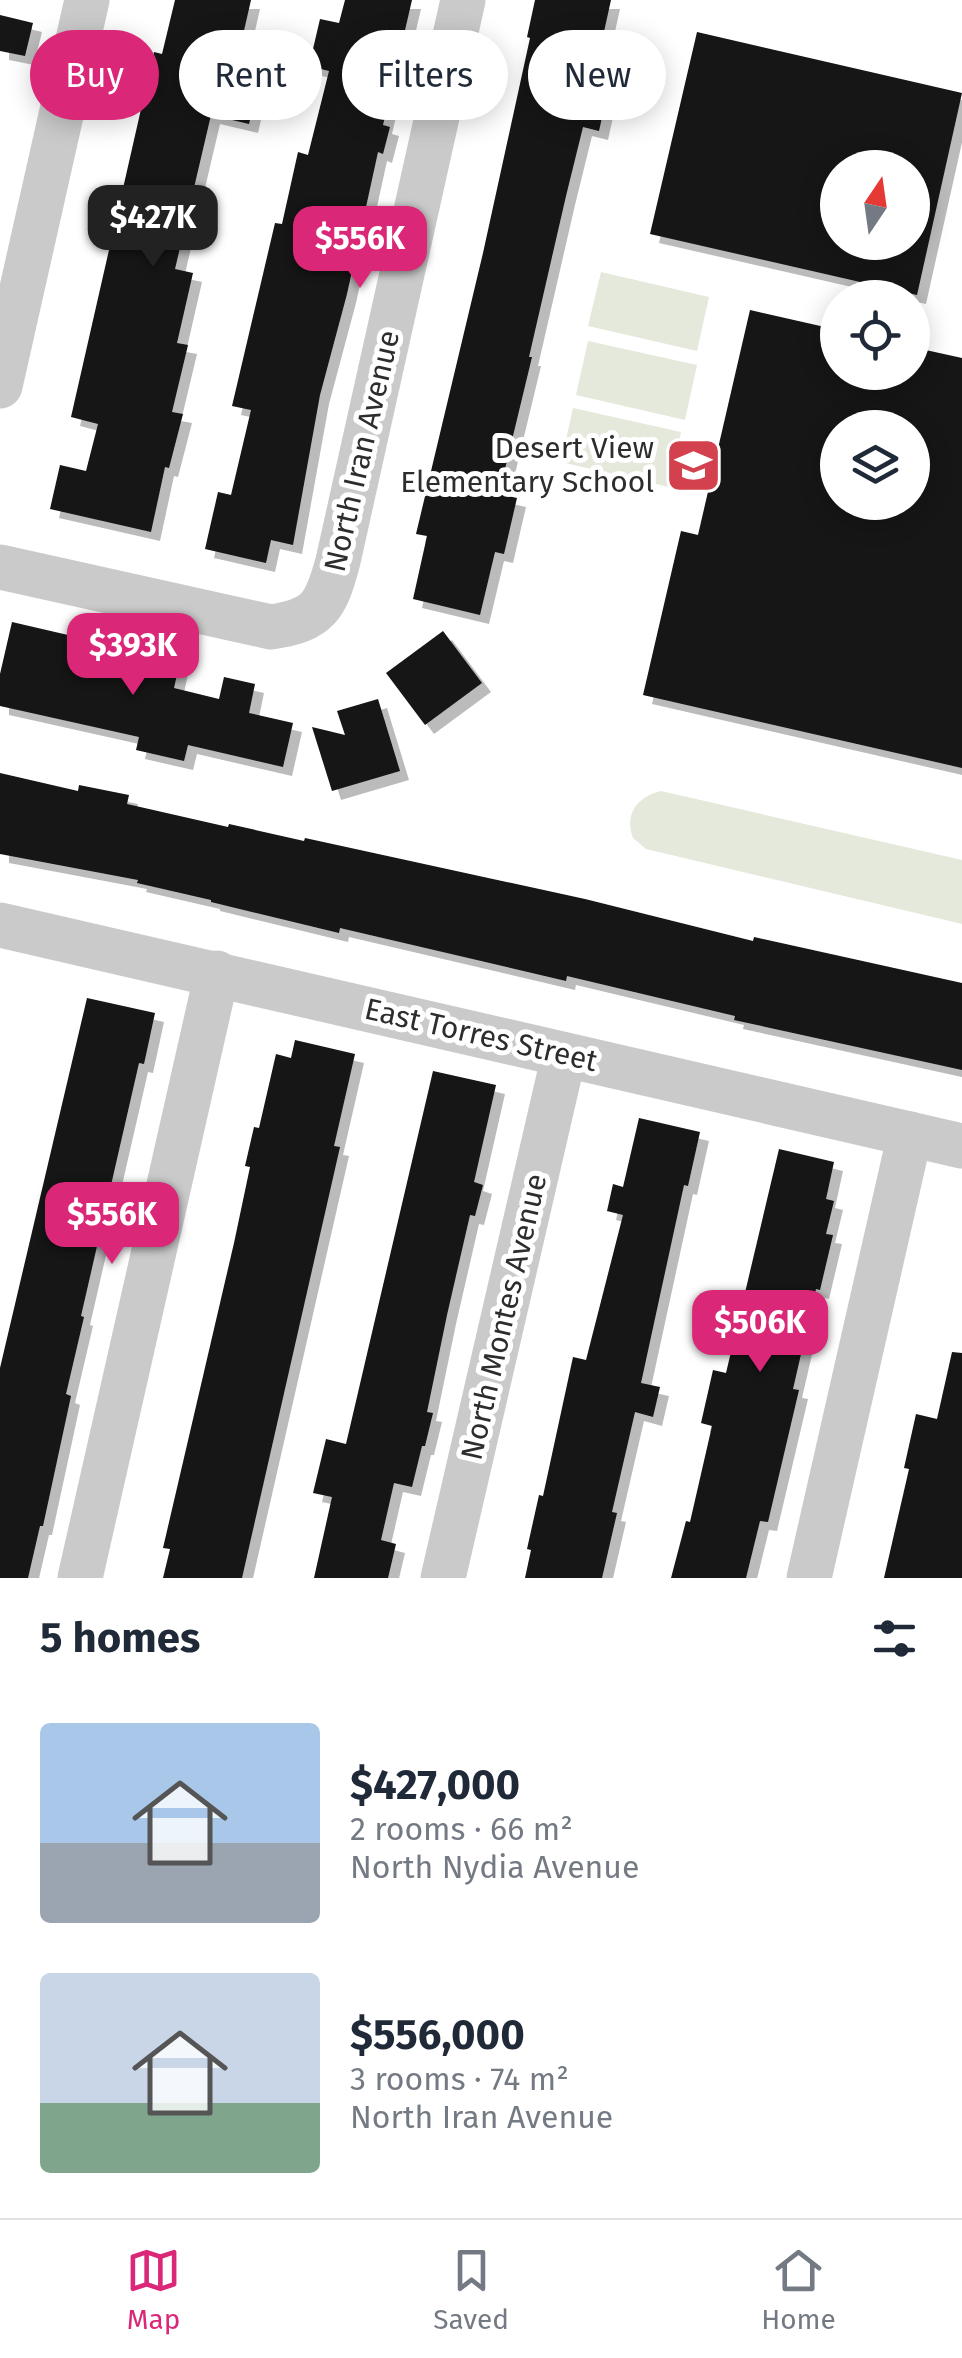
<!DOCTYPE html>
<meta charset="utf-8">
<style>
body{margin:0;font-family:"Fira Sans",sans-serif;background:#f2f2f3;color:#1f2937;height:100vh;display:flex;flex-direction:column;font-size:38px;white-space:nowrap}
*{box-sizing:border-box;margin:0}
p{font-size:32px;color:#747a83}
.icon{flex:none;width:55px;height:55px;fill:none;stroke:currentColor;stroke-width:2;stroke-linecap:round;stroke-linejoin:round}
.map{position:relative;height:1578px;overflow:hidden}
.details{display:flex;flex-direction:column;background:#fff;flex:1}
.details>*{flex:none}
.top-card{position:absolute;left:30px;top:30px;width:902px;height:90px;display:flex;gap:20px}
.needle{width:65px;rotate:13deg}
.buttons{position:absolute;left:820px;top:150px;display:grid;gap:20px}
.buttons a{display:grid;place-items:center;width:110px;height:110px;border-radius:50%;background:#fff;box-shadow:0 5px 25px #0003;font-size:50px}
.price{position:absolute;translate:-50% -85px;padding:0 22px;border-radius:20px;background:#db2777;color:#fff;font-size:32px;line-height:65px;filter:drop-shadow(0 2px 5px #0008)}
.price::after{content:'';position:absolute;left:50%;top:60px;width:30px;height:22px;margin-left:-15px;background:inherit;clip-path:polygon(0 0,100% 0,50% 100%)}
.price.current{background:#222;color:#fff}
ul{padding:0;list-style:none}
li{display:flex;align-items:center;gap:30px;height:250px;padding:0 40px}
li span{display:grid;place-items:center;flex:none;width:280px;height:200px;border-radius:10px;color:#555}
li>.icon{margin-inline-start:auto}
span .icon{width:120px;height:120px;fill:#fffc;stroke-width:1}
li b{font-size:42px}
h2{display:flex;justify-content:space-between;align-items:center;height:120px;padding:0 40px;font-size:42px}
.pill{padding:0 35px;border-radius:45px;background:#fff;box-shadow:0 5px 25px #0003;font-size:35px;line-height:90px}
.pill.current{background:#db2777;color:#fff}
.tabs{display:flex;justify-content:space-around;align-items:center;height:140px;border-top:2px solid #e0e1e3;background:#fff;font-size:28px;color:#747a83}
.tabs a{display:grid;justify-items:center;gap:5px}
.tabs .current{color:#db2777}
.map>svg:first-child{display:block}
.green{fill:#e4e9dc}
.building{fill:#141414;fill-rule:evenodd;filter:url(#shadow)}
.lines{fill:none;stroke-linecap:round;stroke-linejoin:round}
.minor{stroke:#cacaca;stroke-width:45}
.labels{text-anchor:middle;stroke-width:10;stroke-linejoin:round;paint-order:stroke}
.poi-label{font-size:30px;fill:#2d2d2d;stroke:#fff;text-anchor:end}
.street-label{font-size:30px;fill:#2d2d2d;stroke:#fff}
</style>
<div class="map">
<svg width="962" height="1578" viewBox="0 0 962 1578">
<defs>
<filter id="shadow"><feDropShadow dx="9" dy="9" stdDeviation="0" flood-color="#0004"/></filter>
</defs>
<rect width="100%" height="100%" fill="#fff"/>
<g class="green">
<polygon points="601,272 709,297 697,351 588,326"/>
<polygon points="588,341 697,365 685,420 576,395"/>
<polygon points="573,408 681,432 669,487 561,462"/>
<path d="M661,791L962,860V924L646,849L633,838C624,814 637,797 661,791Z"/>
</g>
<g class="building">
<polygon points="175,0 251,0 235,70 260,76 249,124 211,115 175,269 193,273 177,343 188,345 172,412 183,414 169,468 165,467 151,532 50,509 60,465 86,471 98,424 71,417 154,52 162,54"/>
<polygon points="345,0 412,0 383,125 390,127 383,154 378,152 347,294 320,395 293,545 271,540 266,563 205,549 218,492 231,495 251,410 232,406 275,223 282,224 298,152 308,155 329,71 309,66 320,19 339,23"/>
<polygon points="535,0 611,0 594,77 610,81 599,131 583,127 566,196 529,357 532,357 499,494 517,498 504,554 495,552 480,615 413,599 427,536 416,534 483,253 530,38 527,37"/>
<polygon points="0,15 33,23 25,56 0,51"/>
<path d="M697,32L962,93L917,295L650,234ZM838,168H912V242H838Z"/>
<path d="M750,310L838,330V372H912V347L962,358V768L643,695L681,531L698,535ZM838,428H912V502H838Z"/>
<polygon points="12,622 180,661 174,688 219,699 224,677 255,684 249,713 293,723 283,767 188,745 184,761 136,750 139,737 0,706 0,674"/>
<polygon points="443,631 482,683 425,725 386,673"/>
<polygon points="378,699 400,771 332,791 312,727 345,735 337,711"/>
<polygon points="0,773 78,791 79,785 129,795 127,804 228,827 229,824 304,841 305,838 585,899 753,941 754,937 962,983 962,1070 734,1020 735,1016 567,976 566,981 340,928 339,933 211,902 211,900 137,883 138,880 0,854"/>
<polygon points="87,998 155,1013 144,1064 139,1063 81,1316 84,1317 66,1394 71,1396 43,1526 40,1526 28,1578 0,1578 0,1368"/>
<polygon points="295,1040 355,1054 334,1146 340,1147 242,1578 163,1578 170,1549 163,1548 234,1243 250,1167 245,1166 254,1127 259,1128 276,1054 291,1058"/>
<polygon points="433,1071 496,1085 474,1182 483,1185 475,1216 470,1215 447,1315 427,1412 433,1413 425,1446 422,1446 412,1487 394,1483 381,1540 396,1544 388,1578 314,1578 332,1497 313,1493 326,1439 346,1444"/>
<polygon points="639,1118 700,1132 688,1186 684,1185 641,1383 660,1387 653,1417 635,1412 612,1512 617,1513 602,1578 525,1578 531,1550 527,1549 539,1495 543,1496 573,1357 586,1360 623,1215 607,1211 613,1184 623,1187"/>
<polygon points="779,1149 834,1162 826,1199 834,1201 826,1234 833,1235 820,1290 816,1289 793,1389 799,1390 768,1522 760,1521 746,1578 671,1578 686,1521 690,1522 712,1426 701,1423 713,1370 726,1373"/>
<polygon points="952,1352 962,1353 962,1578 884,1578 909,1469 904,1468 916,1414 937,1419"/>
</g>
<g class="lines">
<g class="minor">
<polyline points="0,386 87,0"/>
<path d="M0,567L271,627C319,620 326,606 338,561L463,0"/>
<polyline points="0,925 962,1146"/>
<polyline points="80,1578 217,973"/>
<polyline points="443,1578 564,1055"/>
<polyline points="809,1578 910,1134"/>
</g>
</g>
<defs>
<symbol id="school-square" viewBox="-11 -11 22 22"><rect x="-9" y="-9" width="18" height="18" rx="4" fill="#d3414e" stroke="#fff"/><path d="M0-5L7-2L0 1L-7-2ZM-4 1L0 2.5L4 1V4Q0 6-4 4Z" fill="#fff"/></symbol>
</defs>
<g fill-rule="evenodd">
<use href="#school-square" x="662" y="434" width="63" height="63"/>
</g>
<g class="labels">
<g class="poi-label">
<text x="654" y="458">Desert View<tspan x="654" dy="34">Elementary School</tspan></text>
</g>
<g class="street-label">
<text transform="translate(362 451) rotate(-77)" y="10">North Iran Avenue</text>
<text transform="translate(481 1035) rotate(13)" y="10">East Torres Street</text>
<text transform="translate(504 1317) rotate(-77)" y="10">North Montes Avenue</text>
</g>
</g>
</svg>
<div class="buttons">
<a><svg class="needle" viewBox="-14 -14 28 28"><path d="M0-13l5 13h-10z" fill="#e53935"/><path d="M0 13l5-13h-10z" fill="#747a83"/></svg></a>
<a><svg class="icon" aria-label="locate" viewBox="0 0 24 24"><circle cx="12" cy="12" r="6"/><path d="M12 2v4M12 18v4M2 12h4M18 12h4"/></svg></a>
<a><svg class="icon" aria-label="layers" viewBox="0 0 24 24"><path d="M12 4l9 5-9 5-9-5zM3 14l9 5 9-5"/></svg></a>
</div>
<b class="price current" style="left:153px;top:270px">$427K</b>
<b class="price" style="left:360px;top:291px">$556K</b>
<b class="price" style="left:133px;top:698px">$393K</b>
<b class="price" style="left:112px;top:1267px">$556K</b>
<b class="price" style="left:760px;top:1375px">$506K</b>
<div class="top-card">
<a class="pill current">Buy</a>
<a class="pill">Rent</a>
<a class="pill">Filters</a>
<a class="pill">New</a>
</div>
</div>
<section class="details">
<h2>5 homes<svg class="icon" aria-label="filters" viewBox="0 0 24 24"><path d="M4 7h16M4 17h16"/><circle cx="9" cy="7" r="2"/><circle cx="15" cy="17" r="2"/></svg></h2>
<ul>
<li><span style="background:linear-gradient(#a9c7e8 60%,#9aa5b1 0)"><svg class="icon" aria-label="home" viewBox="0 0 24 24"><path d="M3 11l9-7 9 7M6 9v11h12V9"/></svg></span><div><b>$427,000</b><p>2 rooms · 66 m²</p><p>North Nydia Avenue</p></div></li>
<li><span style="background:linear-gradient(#c9d6e8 65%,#7fa58c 0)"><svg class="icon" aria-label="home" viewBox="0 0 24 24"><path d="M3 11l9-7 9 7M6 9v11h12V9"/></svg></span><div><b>$556,000</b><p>3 rooms · 74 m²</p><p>North Iran Avenue</p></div></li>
</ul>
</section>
<nav class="tabs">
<a class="current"><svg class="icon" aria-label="map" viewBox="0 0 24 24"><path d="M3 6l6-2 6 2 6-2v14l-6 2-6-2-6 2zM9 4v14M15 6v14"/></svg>Map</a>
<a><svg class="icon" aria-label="saved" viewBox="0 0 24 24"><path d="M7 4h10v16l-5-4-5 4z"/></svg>Saved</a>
<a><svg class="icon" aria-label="home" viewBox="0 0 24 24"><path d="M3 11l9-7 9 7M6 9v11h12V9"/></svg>Home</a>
</nav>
